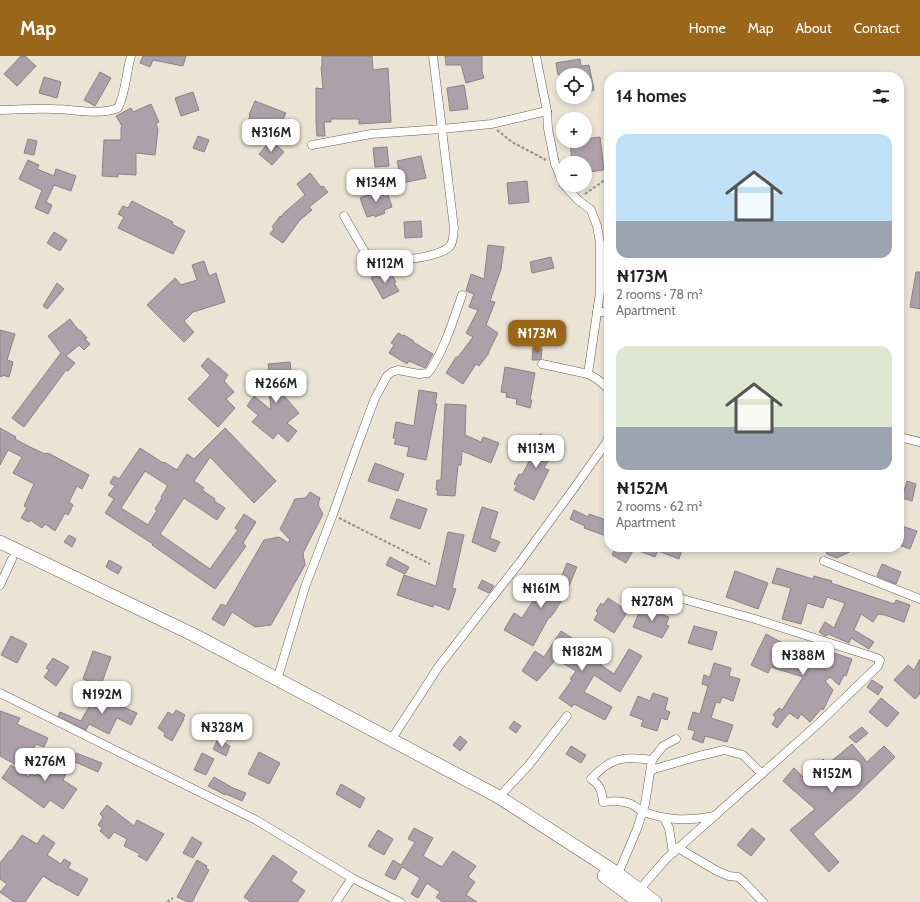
<!DOCTYPE html>
<meta charset="utf-8">
<style>
body{margin:0;font-family:Cabin,sans-serif;background:#f2f2f2;color:#222;height:100vh;display:flex;flex-direction:column;font-size:15px;white-space:nowrap}
*{box-sizing:border-box;margin:0}
p{font-size:13px;color:#767676}
.icon{flex:none;width:22px;height:22px;fill:none;stroke:currentColor;stroke-width:2;stroke-linecap:round;stroke-linejoin:round}
.map{position:relative;flex:1;overflow:hidden}
.panel{position:absolute;left:604px;top:16px;width:300px;height:480px;display:flex;flex-direction:column;background:#fff;border-radius:16px;box-shadow:0 2px 6px #0003}
.panel>*{flex:none}
.controls{position:absolute;left:556px;top:12px;display:grid;gap:8px}
.controls a{display:grid;place-items:center;width:36px;height:36px;border-radius:50%;background:#fff;box-shadow:0 2px 6px #0003;font-size:20px}
.price{position:absolute;translate:-50% -34px;padding:0 9px;border-radius:8px;background:#fff;color:#222;font-size:13px;line-height:26px;filter:drop-shadow(0 1px 2px #0008)}
.price::after{content:'';position:absolute;left:50%;top:24px;width:12px;height:9px;margin-left:-6px;background:inherit;clip-path:polygon(0 0,100% 0,50% 100%)}
.price.on{background:#99661a;color:#fff}
ul{padding:0;list-style:none}
li{display:grid;align-content:center;gap:8px;height:212px;padding:0 12px}
li span{display:grid;place-items:center;height:124px;border-radius:12px;color:#555}
li>.icon{margin-inline-start:auto}
span .icon{width:72px;height:72px;fill:#fffc;stroke-width:1}
li b{font-size:17px}
h2{display:flex;justify-content:space-between;align-items:center;height:48px;padding:0 12px;font-size:17px}
header{display:flex;align-items:center;gap:24px;box-sizing:border-box;height:56px;padding:0 20px;background:#99661a;color:#fff}
header strong{font-size:19px}
nav{display:flex;gap:22px;margin-inline-start:auto;font-size:14px}
.map>svg:first-child{display:block}
.building{fill:#aea0a9;stroke:#8e8088;fill-rule:evenodd}
.lines{fill:none;stroke-linecap:round;stroke-linejoin:round}
.street-casing{stroke:#665f53;stroke-width:9}
.primary-casing{stroke:#665f53;stroke-width:14}
.path{stroke:#928d83;stroke-width:2;stroke-dasharray:3 2;stroke-linecap:butt}
.street{stroke:#fff;stroke-width:8}
.primary{stroke:#fff;stroke-width:13}
</style>
<header>
<strong>Map</strong>
<nav><a>Home</a><a>Map</a><a>About</a><a>Contact</a></nav>
</header>
<div class="map">
<svg width="920" height="846" viewBox="0 0 920 846">
<rect width="100%" height="100%" fill="#ebe4d5"/>
<g class="building">
<polygon points="21,0 25,0 36,10 17,30 4,18"/>
<polygon points="143,0 186,0 183,10 153,4 150,11 140,7"/>
<polygon points="322,0 372,0 373,14 388,12 391,66 359,68 359,63 331,63 331,66 324,66 325,80 317,80 316,66 316,32 323,33 321,11 322,11"/>
<polygon points="445,0 482,0 482,16 484,22 466,27 461,9 446,9"/>
<polygon points="580,3 581,10 589,9 594,34 585,36 585,19 558,19 556,7"/>
<polygon points="100,16 111,22 95,50 84,44"/>
<polygon points="44,21 61,26 57,42 39,37"/>
<polygon points="464,29 468,53 450,55 447,32"/>
<polygon points="193,36 199,54 181,60 175,42"/>
<polygon points="255,45 286,57 276,78 247,68 250,59 249,59"/>
<polygon points="151,48 159,66 156,67 158,74 155,99 136,97 136,119 118,118 118,121 102,120 104,84 121,84 121,72 122,70 116,60 131,52 133,56"/>
<polygon points="198,80 209,84 204,96 193,92"/>
<polygon points="600,81 604,114 589,116 588,109 585,109 585,107 572,107 570,85 585,85 585,83"/>
<polygon points="28,83 37,85 34,99 24,97"/>
<polygon points="271,84 284,96 272,109 259,98"/>
<polygon points="387,91 389,110 375,111 373,92"/>
<polygon points="421,100 426,122 402,127 397,105"/>
<polygon points="28,104 39,109 37,113 54,120 56,113 76,120 71,135 54,129 46,146 52,149 48,158 35,152 42,134 19,123"/>
<polygon points="310,117 321,131 323,130 328,136 309,151 312,154 300,164 283,187 270,178 274,173 272,171 280,160 281,161 285,156 305,139 297,128"/>
<polygon points="527,125 529,146 509,148 507,127"/>
<polygon points="386,132 392,151 384,154 385,157 375,161 374,159 367,161 360,142"/>
<polygon points="132,145 173,166 172,168 185,175 173,198 118,172 124,161 118,158 123,150 128,152"/>
<polygon points="421,165 422,181 405,182 404,166"/>
<polygon points="54,176 67,184 60,195 47,187"/>
<polygon points="488,189 504,191 501,213 490,245 495,246 486,269 498,277 488,297 489,297 479,310 476,308 463,328 446,317 456,301 458,301 473,281 466,277 478,254 469,251 474,238 466,235 471,218 484,223"/>
<polygon points="551,201 554,212 532,217 530,206"/>
<polygon points="204,205 209,220 216,217 225,246 193,256 184,265 194,276 184,286 147,249 175,222 181,229 197,224 192,209"/>
<polygon points="387,213 390,220 392,219 396,226 394,227 399,235 383,243 371,222"/>
<polygon points="916,216 920,216 920,253 910,251"/>
<polygon points="57,227 64,233 47,253 43,250"/>
<polygon points="70,263 79,275 80,274 87,282 85,283 90,288 84,294 79,289 66,300 75,307 68,315 66,314 24,371 12,362 61,297 48,280"/>
<polygon points="0,274 15,278 7,304 13,306 9,321 2,319 2,321 0,320"/>
<polygon points="398,277 403,280 404,279 414,285 413,286 433,298 425,312 409,305 407,308 389,297 394,289 391,287"/>
<polygon points="533,292 542,293 541,303 538,304 532,304"/>
<polygon points="208,302 228,319 224,325 234,336 226,343 235,352 218,371 188,343 209,321 210,319 201,310"/>
<polygon points="290,306 293,331 277,332 299,357 287,367 297,375 288,386 278,377 273,383 252,366 258,359 247,350 254,340 271,354 267,314 269,314 268,308"/>
<polygon points="505,311 535,317 530,344 532,344 530,352 516,348 517,343 506,341 507,337 501,336"/>
<polygon points="419,334 437,337 435,348 437,348 426,404 407,400 409,391 394,388 396,383 393,382 396,366 414,370"/>
<polygon points="445,348 466,349 465,379 481,386 483,381 499,387 491,407 462,395 461,409 458,409 455,440 437,439 438,434 436,434 437,424 441,424"/>
<polygon points="0,372 16,381 15,383 30,391 45,398 46,397 50,398 89,419 82,433 77,430 69,446 73,449 68,459 65,457 55,475 45,468 42,472 30,464 29,466 21,462 27,452 24,450 34,428 13,417 22,401 8,394 0,409"/>
<path d="M225,372L276,425L254,447L210,401L194,425L204,432L202,434L215,443L214,445L225,452L217,464L184,442L160,478L210,513L238,474L235,472L244,458L256,466L243,487L246,490L215,533L152,489L153,488L105,457L114,443L108,439L115,430L110,427L114,420L119,423L140,392L163,407L164,406L177,414L187,398L194,403ZM145,415L167,429V431L161,441L162,442L155,453L157,454L148,469L121,452Z"/>
<polygon points="540,378 558,388 544,412 549,414 534,444 514,434 517,429 514,428 519,418 522,419 534,396 533,395 538,386 536,385"/>
<polygon points="375,407 404,418 398,435 368,425"/>
<polygon points="907,425 916,428 912,445 902,442"/>
<polygon points="310,436 320,442 318,449 323,458 303,497 305,509 271,569 255,571 232,556 224,570 212,563 221,548 226,550 264,484 279,481 288,487 290,484 280,473 295,443 306,442"/>
<polygon points="397,443 427,453 420,473 390,462"/>
<polygon points="482,451 498,456 490,482 500,486 495,496 472,486"/>
<polygon points="574,454 588,461 589,458 609,465 609,481 584,472 585,470 570,463"/>
<polygon points="899,469 917,475 910,493 899,489"/>
<polygon points="448,476 464,479 452,532 456,533 449,554 434,548 433,551 397,539 404,519 436,530"/>
<polygon points="69,479 76,483 72,491 64,486"/>
<polygon points="616,491 683,491 679,503 658,495 655,501 634,493 626,507 612,499"/>
<polygon points="824,491 860,491 837,502 827,498"/>
<polygon points="390,501 409,511 405,518 386,509"/>
<polygon points="109,504 122,511 118,518 106,511"/>
<polygon points="567,507 577,511 565,539 555,555 550,562 549,561 533,590 504,574 514,557 522,562 543,529 545,530 548,525 557,531"/>
<polygon points="882,508 901,516 896,528 877,520"/>
<polygon points="777,512 813,523 814,520 832,525 831,527 894,548 896,544 910,549 904,566 885,559 878,558 873,566 861,558 854,574 874,586 869,593 851,582 849,587 828,578 826,580 825,580 819,576 825,566 834,572 845,547 827,541 823,552 807,547 801,568 782,563 791,532 772,527"/>
<polygon points="735,515 768,527 758,553 726,541"/>
<polygon points="482,524 494,530 489,537 478,532"/>
<polygon points="608,542 628,555 614,577 594,564 598,557 596,555 601,547 603,549"/>
<polygon points="644,551 661,556 660,558 669,561 666,569 669,570 662,582 633,571 639,557 641,557"/>
<polygon points="694,570 717,576 712,594 688,587"/>
<polygon points="561,575 605,603 601,609 614,618 629,593 642,600 620,636 594,619 584,636 612,651 605,664 574,648 572,651 559,642 572,624 570,623 576,615 556,603 537,625 522,615 535,595 544,601"/>
<polygon points="766,578 783,587 782,589 799,595 801,589 818,595 819,592 852,603 846,620 844,619 839,629 830,621 825,625 833,634 823,654 822,652 810,666 801,658 798,663 789,657 777,672 772,668 776,662 773,659 779,652 782,654 803,621 771,611 768,617 751,609"/>
<polygon points="11,580 27,588 17,607 1,599"/>
<polygon points="93,595 111,601 101,629 83,623"/>
<polygon points="53,602 69,611 56,630 44,621 49,614 46,612"/>
<polygon points="920,603 920,638 915,643 894,624 908,609 914,614"/>
<polygon points="714,607 731,612 729,620 740,623 733,645 722,641 720,647 716,646 711,662 733,669 727,686 705,680 703,687 692,683 695,675 688,673 693,656 700,658 708,630 702,628 704,619 710,621"/>
<polygon points="872,624 883,631 878,639 867,631"/>
<polygon points="94,636 102,640 101,642 118,651 119,649 137,657 131,669 117,662 109,678 89,668 86,674 58,660 60,656 81,665 91,647 89,646"/>
<polygon points="653,637 668,642 665,654 670,656 667,664 661,662 657,675 641,670 643,664 630,659 638,640 650,645"/>
<polygon points="881,642 899,657 887,671 869,656"/>
<polygon points="176,654 185,659 183,663 184,663 172,685 164,680 165,677 158,672 168,656 173,659"/>
<polygon points="0,655 20,662 17,668 48,682 44,691 36,688 28,703 23,700 18,710 0,700"/>
<polygon points="514,665 521,670 516,677 509,672"/>
<polygon points="862,671 868,677 856,687 849,681"/>
<polygon points="460,680 467,686 460,695 453,689"/>
<polygon points="218,683 230,690 226,700 213,693"/>
<polygon points="852,688 867,706 884,690 895,701 850,745 850,744 813,778 839,806 829,816 790,774 815,753 783,725 794,712 805,723 823,703 828,708"/>
<polygon points="571,690 586,699 581,707 566,698"/>
<polygon points="56,693 74,701 63,724 77,733 63,753 50,744 44,752 2,722 11,709 29,721 31,717 35,720 37,718 42,721"/>
<polygon points="259,696 280,707 269,728 248,718"/>
<polygon points="76,697 102,707 98,716 73,705"/>
<polygon points="202,697 214,703 206,719 194,714"/>
<polygon points="214,721 233,732 246,737 242,745 226,738 225,739 208,730"/>
<polygon points="341,728 365,742 360,752 336,738"/>
<polygon points="107,749 134,770 137,764 164,778 147,805 138,800 140,798 124,790 127,783 114,776 109,783 100,775 102,772 98,769 103,761 100,758"/>
<polygon points="414,772 433,782 423,800 442,811 453,795 476,810 468,821 475,826 466,839 477,846 443,846 436,841 440,836 427,827 418,842 411,838 420,822 402,811 395,824 385,819 393,804 401,809 415,786 408,783"/>
<polygon points="752,772 765,783 751,800 737,789"/>
<polygon points="378,774 393,783 384,799 368,790"/>
<polygon points="22,779 37,788 43,779 55,787 47,799 61,808 64,803 71,807 68,812 88,823 78,840 57,828 57,829 43,820 25,846 14,846 0,836 7,828 0,823 0,807 10,794 11,795"/>
<polygon points="192,781 202,787 193,802 183,797"/>
<polygon points="273,799 297,816 291,825 305,835 297,846 251,846 244,841"/>
<polygon points="197,804 207,810 206,812 209,814 192,846 188,846 177,841"/>
</g>
<g class="lines">
<defs>
<g id="street">
<polyline points="536,0 547,55 548,73 555,108 563,127"/>
<path d="M0,54C18,54 36,52 53,53C75,53 97,60 118,52C126,36 126,17 131,0"/>
<polyline points="312,89 371,78 442,73 491,68 547,55"/>
<polyline points="564,129 578,144 591,154 597,170 600,187 600,236 588,318 597,323 609,333"/>
<path d="M344,160L369,203C383,208 441,202 450,190C454,185 453,178 454,172L433,0"/>
<polyline points="597,256 609,256"/>
<polyline points="542,308 588,318"/>
<polyline points="899,381 920,386"/>
<polyline points="824,505 920,543"/>
<polyline points="0,529 12,503"/>
<path d="M277,624L305,531L333,458L356,393L375,342L387,320L392,316L398,314L419,318L428,317C443,298 454,262 462,239"/>
<polyline points="0,637 256,764 352,822 400,846"/>
<polyline points="391,684 439,610 520,506 572,435 606,387 609,380"/>
<path d="M652,704C624,700 611,701 591,723C600,729 602,735 603,746C611,745 623,745 631,748C635,750 639,754 644,756C669,765 689,765 714,760"/>
<polyline points="651,714 699,700 724,694 743,699 762,718"/>
<polyline points="499,741 528,710 567,660"/>
<polyline points="664,762 669,772 673,797"/>
<polyline points="678,792 717,815 729,820 738,821 744,826 763,846"/>
<polyline points="618,818 637,773 645,748 652,704 663,690 676,683"/>
<polyline points="639,834 666,803 819,667 878,610 880,604 877,602 755,563 661,537"/>
<polyline points="336,846 352,822"/>
</g>
<g id="primary">
<polyline points="0,486 194,579 499,741 618,818 655,846"/>
<polyline points="604,820 639,846"/>
</g>
</defs>
<use href="#street" class="street-casing"/>
<use href="#primary" class="primary-casing"/>
<g class="path">
<polyline points="497,74 512,86 546,104"/>
<polyline points="585,138 609,121"/>
<polyline points="339,462 430,508"/>
<polyline points="167,846 173,842"/>
</g>
<use href="#street" class="street"/>
<use href="#primary" class="primary"/>
</g>
</svg>
<div class="controls">
<a><svg class="icon" aria-label="locate" viewBox="0 0 24 24"><circle cx="12" cy="12" r="6"/><path d="M12 2v4M12 18v4M2 12h4M18 12h4"/></svg></a>
<a>+</a>
<a>−</a>
</div>
<b class="price" style="left:271px;top:97px">₦316M</b>
<b class="price" style="left:376px;top:147px">₦134M</b>
<b class="price" style="left:385px;top:228px">₦112M</b>
<b class="price on" style="left:537px;top:298px">₦173M</b>
<b class="price" style="left:276px;top:348px">₦266M</b>
<b class="price" style="left:536px;top:413px">₦113M</b>
<b class="price" style="left:541px;top:553px">₦161M</b>
<b class="price" style="left:652px;top:566px">₦278M</b>
<b class="price" style="left:582px;top:616px">₦182M</b>
<b class="price" style="left:803px;top:620px">₦388M</b>
<b class="price" style="left:102px;top:659px">₦192M</b>
<b class="price" style="left:222px;top:692px">₦328M</b>
<b class="price" style="left:45px;top:726px">₦276M</b>
<b class="price" style="left:832px;top:738px">₦152M</b>
<section class="panel">
<h2>14 homes<svg class="icon" aria-label="filters" viewBox="0 0 24 24"><path d="M4 7h16M4 17h16"/><circle cx="9" cy="7" r="2"/><circle cx="15" cy="17" r="2"/></svg></h2>
<ul>
<li><span style="background:linear-gradient(#bfe0f5 70%,#9aa5b1 0)"><svg class="icon" aria-label="home" viewBox="0 0 24 24"><path d="M3 11l9-7 9 7M6 9v11h12V9"/></svg></span><div><b>₦173M</b><p>2 rooms · 78 m²</p><p>Apartment</p></div></li>
<li><span style="background:linear-gradient(#dfe7d0 65%,#9aa5b1 0)"><svg class="icon" aria-label="home" viewBox="0 0 24 24"><path d="M3 11l9-7 9 7M6 9v11h12V9"/></svg></span><div><b>₦152M</b><p>2 rooms · 62 m²</p><p>Apartment</p></div></li>
</ul>
</section>
</div>
